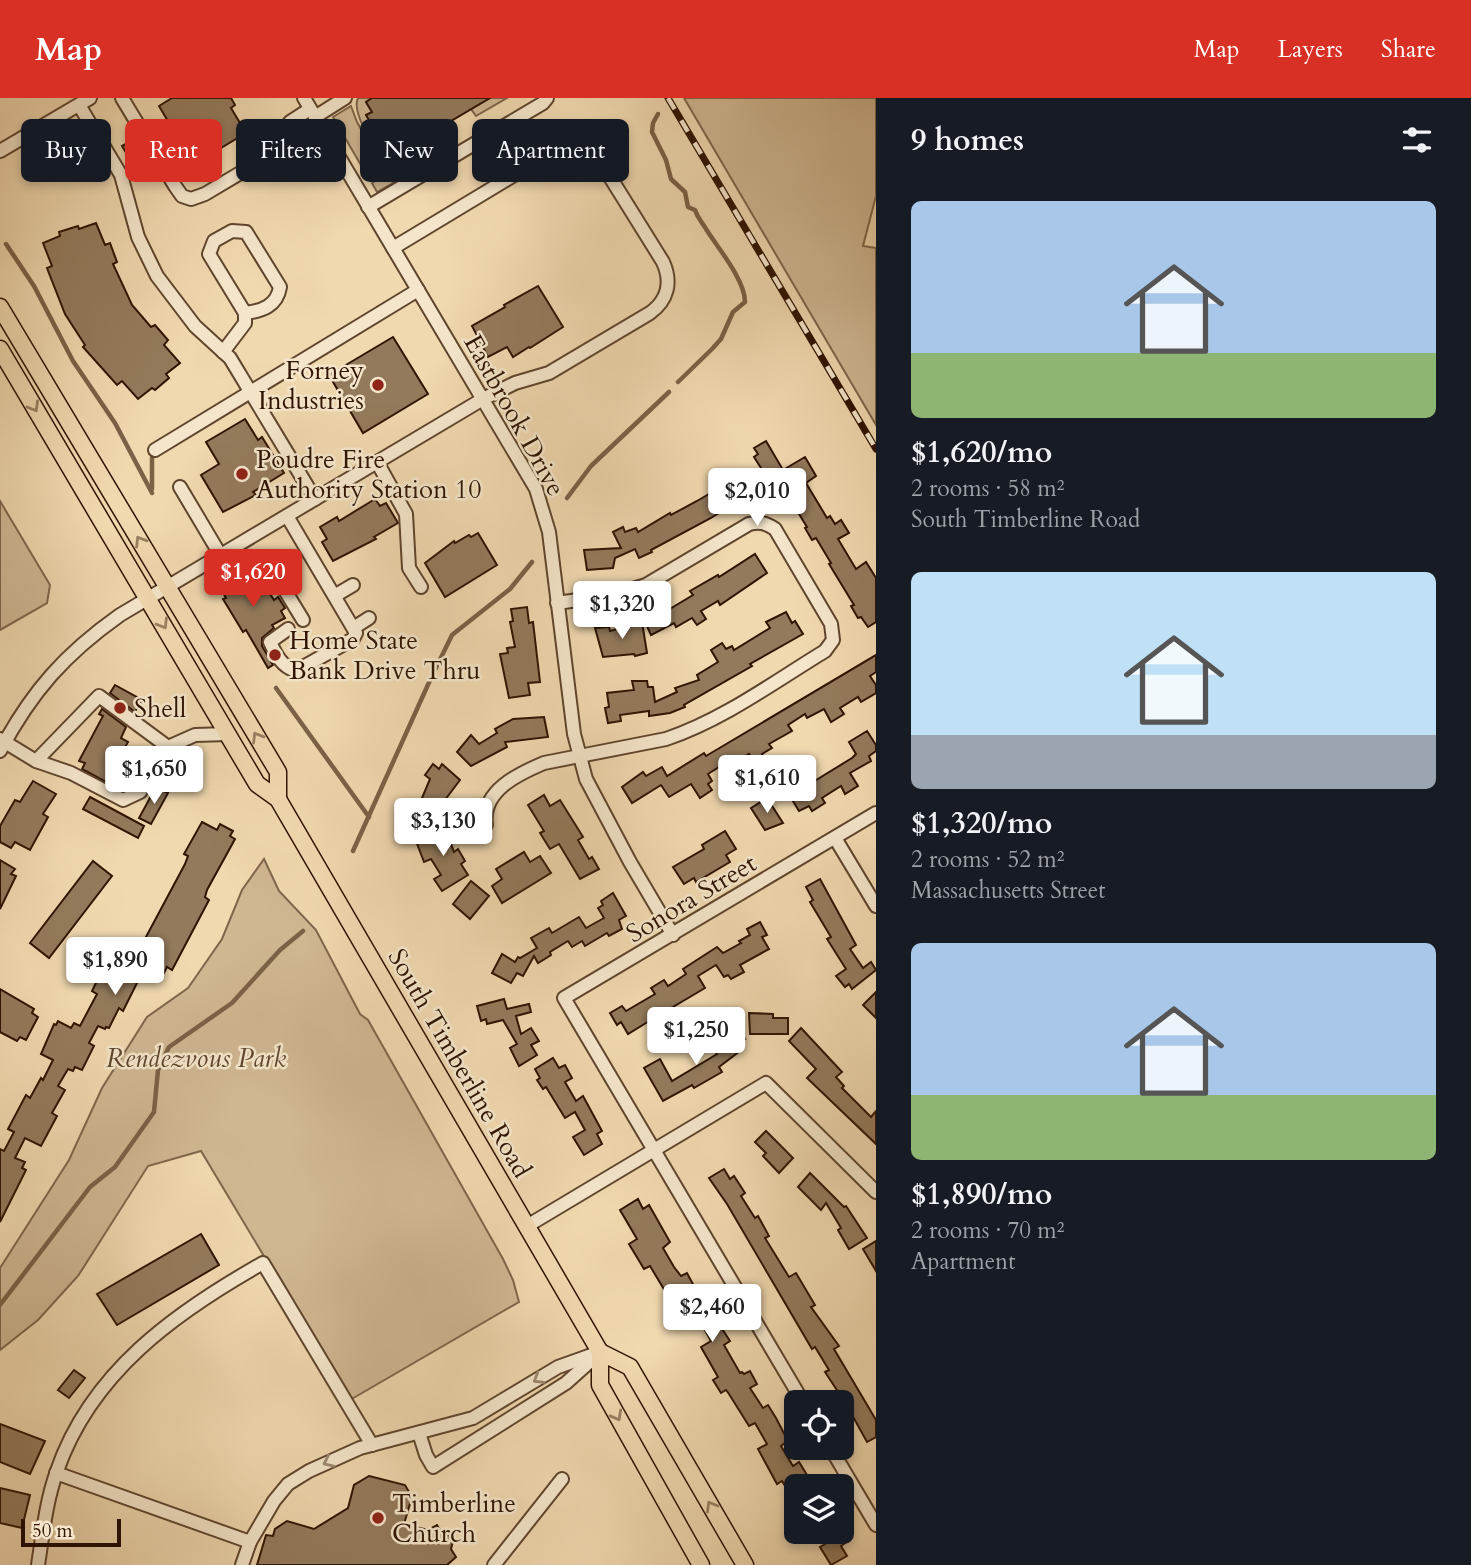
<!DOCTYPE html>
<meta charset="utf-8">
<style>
body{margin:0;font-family:Cardo,serif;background:#20242c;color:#f1f3f6;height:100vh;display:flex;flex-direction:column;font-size:26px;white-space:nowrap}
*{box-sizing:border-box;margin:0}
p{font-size:23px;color:#9ea1a6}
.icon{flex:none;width:38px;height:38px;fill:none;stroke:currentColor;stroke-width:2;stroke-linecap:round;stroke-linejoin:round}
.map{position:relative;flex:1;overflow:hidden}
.panel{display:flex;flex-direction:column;background:#171b24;width:595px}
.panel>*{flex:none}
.hud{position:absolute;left:21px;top:21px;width:665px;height:63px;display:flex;gap:14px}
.buttons{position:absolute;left:784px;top:1292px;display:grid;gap:14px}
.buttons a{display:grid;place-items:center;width:70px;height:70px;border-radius:10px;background:#171b24;box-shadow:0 4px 10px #0003;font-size:35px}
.scale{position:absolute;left:21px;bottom:18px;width:100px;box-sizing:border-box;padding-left:7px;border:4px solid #2f1402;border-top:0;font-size:19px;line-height:24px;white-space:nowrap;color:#2f1402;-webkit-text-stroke:5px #f5e6cb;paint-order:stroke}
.price{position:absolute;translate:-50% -60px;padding:0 16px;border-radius:7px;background:#fff;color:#222;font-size:23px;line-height:46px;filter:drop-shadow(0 2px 4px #0008)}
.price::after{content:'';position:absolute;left:50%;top:42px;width:21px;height:16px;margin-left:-10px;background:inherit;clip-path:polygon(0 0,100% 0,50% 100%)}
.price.on{background:#d93025;color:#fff}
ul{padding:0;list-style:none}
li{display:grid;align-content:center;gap:14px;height:371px;padding:0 35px}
li span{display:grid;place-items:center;height:217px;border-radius:10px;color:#555}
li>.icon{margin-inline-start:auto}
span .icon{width:126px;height:126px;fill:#fffc;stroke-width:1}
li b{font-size:30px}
h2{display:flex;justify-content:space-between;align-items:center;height:84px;padding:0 35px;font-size:30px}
.chip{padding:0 24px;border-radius:10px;background:#171b24;box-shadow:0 4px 10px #0003;font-size:24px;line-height:63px}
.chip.on{background:#d93025;color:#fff}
header{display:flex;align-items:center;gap:42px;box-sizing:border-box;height:98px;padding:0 35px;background:#d93025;color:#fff}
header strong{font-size:33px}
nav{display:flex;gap:38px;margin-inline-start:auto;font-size:24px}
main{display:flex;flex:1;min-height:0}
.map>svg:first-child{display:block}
.green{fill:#cfb792;stroke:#7f664a;stroke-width:2}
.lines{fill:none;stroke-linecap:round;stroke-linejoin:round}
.stream{stroke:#7b6146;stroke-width:4.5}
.building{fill:#937a5c;stroke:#2f1402;stroke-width:2}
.minor-casing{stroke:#5f452d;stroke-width:16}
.major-casing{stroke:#2f1402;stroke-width:19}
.minor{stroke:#f5e6cb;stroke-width:12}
.major{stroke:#f0d8af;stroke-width:16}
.rail-casing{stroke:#2f1402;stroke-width:7}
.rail{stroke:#f5e6cb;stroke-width:4.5;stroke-dasharray:13;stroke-linecap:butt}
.oneway{stroke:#998061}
.oneway2{stroke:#9c8871}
.poi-dot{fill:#8f2418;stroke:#f5e6cb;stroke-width:2.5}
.labels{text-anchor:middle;stroke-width:5;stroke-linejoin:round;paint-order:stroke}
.poi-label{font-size:26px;fill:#2f1402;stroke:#f5e6cb;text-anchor:start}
.street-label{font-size:26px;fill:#2f1402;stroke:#f5e6cb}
.park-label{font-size:26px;font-style:italic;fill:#5f452d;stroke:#f5e6cb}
</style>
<header>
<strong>Map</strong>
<nav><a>Map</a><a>Layers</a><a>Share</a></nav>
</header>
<main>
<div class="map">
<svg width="876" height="1467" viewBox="0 0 876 1467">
<rect width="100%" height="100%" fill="#f0d8af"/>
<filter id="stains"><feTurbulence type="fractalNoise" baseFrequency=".00286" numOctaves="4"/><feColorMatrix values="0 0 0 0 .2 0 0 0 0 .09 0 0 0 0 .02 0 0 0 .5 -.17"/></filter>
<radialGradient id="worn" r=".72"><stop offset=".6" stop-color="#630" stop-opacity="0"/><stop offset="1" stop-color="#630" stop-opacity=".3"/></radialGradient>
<g class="green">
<path d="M358,0H372L366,4L372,14L367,17L373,29L378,26L395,55L441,29L445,36L388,70C379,55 350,16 358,0Z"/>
<polygon points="490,0 507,0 476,18 471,11"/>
<polygon points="684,0 876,0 876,98 863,148 876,150 876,327"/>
<polygon points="351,8 357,24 385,72 369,81 333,19"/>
<polygon points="387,76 393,85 377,94 372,85"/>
<polygon points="0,403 50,487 47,505 0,532"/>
<polygon points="264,761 279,793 316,832 360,916 368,922 503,1161 513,1182 519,1204 350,1302 201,1053 148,1068 78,1178 38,1222 0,1252 0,1170 69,1062 102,990 147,919 188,890 222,841 242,792"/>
</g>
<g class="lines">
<g class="stream">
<path d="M658,16L653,25L652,34L666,62L671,81L685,94L688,109L695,112C698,121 702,124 706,131C718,150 745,182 745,204L733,214L721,241L712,251L678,284"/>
<polyline points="6,146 34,188 73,263 115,325 152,395"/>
<polyline points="152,391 152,360 154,355"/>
<polyline points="567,400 591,368 669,294"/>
<polyline points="276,590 369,719"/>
<polyline points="353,753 431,580 452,537 510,491 532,464"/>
<polyline points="0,1207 90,1089 115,1069 154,1014 158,972 169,949 232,905 280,852 303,833"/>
</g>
</g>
<g class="building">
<polygon points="172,0 231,0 235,7 231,10 246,35 206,59 190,33 174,43 168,33 172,30 159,8"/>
<polygon points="372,0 490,0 395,56 378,26 373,29 366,17 372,14 366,4"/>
<polygon points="135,41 154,72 141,80 122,48"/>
<polygon points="96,125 105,147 110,145 117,164 113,166 132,207 151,229 155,227 168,242 164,247 180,265 166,276 169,280 155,292 152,290 138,301 122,283 117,287 83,249 85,247 65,216 47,170 52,168 43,145 60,138 59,134 78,128 79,131"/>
<polygon points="538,188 563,229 530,250 529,249 513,259 507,249 488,259 472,228 505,209 504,207"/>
<polygon points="393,239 428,296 363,335 329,277"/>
<polygon points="245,321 258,342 262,339 284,375 253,394 256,397 223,414 201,377 219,366 206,344"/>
<polygon points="766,343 783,372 805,359 816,378 806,385 827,420 830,418 835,426 841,422 849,435 838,441 856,471 866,464 876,480 876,524 868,529 861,519 858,520 851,508 854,507 829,466 831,465 816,440 812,442 805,430 807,429 791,403 795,401 780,376 750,395 749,393 731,404 733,406 711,420 651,452 652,454 639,460 635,451 615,460 613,470 587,472 584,452 621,450 613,434 623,429 625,434 636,430 638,434 670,415 671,417 697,403 738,379 741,383 761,370 754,359 758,356 754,350"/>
<polygon points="375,401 380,408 386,405 398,425 374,439 376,441 333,463 322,444 327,441 320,429 337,419 339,423"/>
<polygon points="478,435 497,467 445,499 425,465 454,443 455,445 469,437 471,439"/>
<polygon points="755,456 767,475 720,507 718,503 701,513 706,521 697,527 692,520 676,529 674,525 651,537 643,519 666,510 668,512 693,497 690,493 718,477 719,479"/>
<polygon points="256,474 274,502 278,499 285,510 281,513 285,520 272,527 274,530 262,540 262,548 273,567 268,570 246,532 243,534 223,501 226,500 220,489 242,476 245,481"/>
<polygon points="527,509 529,525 533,524 540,584 528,585 530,597 509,600 500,556 508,555 507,550 515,549 510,524 513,523 511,511"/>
<polygon points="786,514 792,525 795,523 803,536 750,566 752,568 684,607 685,609 670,615 649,618 649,613 620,617 621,623 608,625 605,610 609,609 607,595 634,592 632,583 647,583 648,589 653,589 655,604 677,594 675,590 699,582 697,577 718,564 711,552 722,545 726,551 732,548 734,552 770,530 766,524"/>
<polygon points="642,524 647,555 635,558 634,556 603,559 595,530 609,529 610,533"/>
<polygon points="876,557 876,574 870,578 876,587 876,595 861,604 858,599 840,610 844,616 831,624 824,611 807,620 805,616 788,627 792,633 769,646 772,650 762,656 766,663 757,669 749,656 730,668 727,664 708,676 712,683 708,686 712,692 700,700 691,686 669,699 661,687 632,705 622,689 643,674 646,678 662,669 667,678 704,655 706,658"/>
<polygon points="115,587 142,602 135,614 110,595"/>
<polygon points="102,611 126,629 121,640 128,644 106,684 82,671 85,665 79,663 103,618 99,616"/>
<polygon points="544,619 548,639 505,644 507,649 471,668 457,654 471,637 479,646 497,635 495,631 513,621"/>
<polygon points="867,633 876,647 876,653 869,658 871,663 850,675 858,688 845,696 841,688 822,700 825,705 812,713 809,708 799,713 788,695 806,684 808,687 852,660 856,656 849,644"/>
<polygon points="433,666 439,671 442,666 460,682 445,702 437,725 424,719 425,716 417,712 430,681 425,677"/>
<polygon points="33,683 56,696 43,716 48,719 30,752 15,744 11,750 0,744 0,728 15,702 20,704"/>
<polygon points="156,689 168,695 151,726 139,720"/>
<polygon points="544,697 550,708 560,702 583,739 578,742 589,761 592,759 599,771 580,781 559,746 550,751 540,735 544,733 528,707"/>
<polygon points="90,699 144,728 138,740 83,711"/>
<polygon points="767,700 783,725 765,732 751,710"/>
<polygon points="202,724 217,732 220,726 233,733 230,738 235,741 207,792 205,799 209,802 172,872 167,869 164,875 146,867 123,913 119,910 109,930 106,929 105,931 98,928 89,945 94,948 82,972 75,969 73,973 68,971 58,988 65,992 52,1015 57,1018 41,1048 25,1040 15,1060 25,1064 22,1070 26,1072 0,1124 0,1051 4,1053 14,1034 8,1031 26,997 30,1000 41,980 43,982 53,962 41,956 54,926 56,927 58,923 71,930 74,925 80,928 97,896 92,893 107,862 113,865 116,859 131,867 185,766 188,758 184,756"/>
<polygon points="445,729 454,754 458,751 465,763 461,766 468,777 442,793 434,781 441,777 431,761 424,764 416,743 430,738 428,735"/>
<polygon points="725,733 736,751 726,757 730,764 696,784 694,780 684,786 673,769 704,751 702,747"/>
<polygon points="524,754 530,764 540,758 551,775 502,805 492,788 502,781 496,771"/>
<polygon points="0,762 15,771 11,776 16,778 0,811"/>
<polygon points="93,763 112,778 49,860 30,845"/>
<polygon points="820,781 856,847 850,851 863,870 871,864 876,872 852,891 849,886 845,889 836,878 846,871 827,841 831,839 810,804 813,802 806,789"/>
<polygon points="471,783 489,798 470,821 453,806"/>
<polygon points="613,795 626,818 619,822 622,831 609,838 607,835 585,848 582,843 572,849 568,843 550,854 551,857 538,865 534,858 523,878 517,875 511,885 492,875 502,856 515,864 518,859 520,860 537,850 531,840 549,830 552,835 579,819 586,830 604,820 598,810 603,807 601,803"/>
<polygon points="760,824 767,837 762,839 769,851 740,867 744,874 731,881 728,877 724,879 716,867 698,878 705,890 646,925 628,936 621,924 617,927 610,915 622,908 626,913 655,896 651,890 664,882 668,888 686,876 683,871 717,849 723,855 741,845 739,843 750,837 747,831"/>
<polygon points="0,891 34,911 32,915 38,919 26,942 20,939 17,943 0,934"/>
<polygon points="876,894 876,920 863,907"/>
<polygon points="504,901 507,911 529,906 531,914 516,918 521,936 531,930 539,943 531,947 537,957 519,968 510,950 517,946 503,922 487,926 486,921 481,923 477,908"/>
<polygon points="749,915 773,916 773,920 788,920 788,936 750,936"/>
<polygon points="734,926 745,941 736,947 740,953 719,969 722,974 694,990 692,987 663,1003 644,970 660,961 672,983 717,956 711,948 725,937 724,935"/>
<polygon points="801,930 842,974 836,979 844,988 842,990 871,1019 876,1013 876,1046 807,980 816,971 789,943"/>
<polygon points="553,960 559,970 565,967 572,980 565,984 576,1003 583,998 602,1033 597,1036 602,1046 584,1057 573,1039 585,1032 575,1014 565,1020 546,989 543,991 537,982 540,980 535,971"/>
<polygon points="766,1033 793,1060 779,1075 763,1058 766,1055 755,1044"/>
<polygon points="724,1071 730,1081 734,1078 745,1095 741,1098 755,1120 758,1118 769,1138 765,1140 789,1179 796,1175 815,1207 811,1209 839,1248 834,1251 876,1322 876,1339 867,1344 846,1306 825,1274 829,1272 815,1249 812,1251 727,1106 709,1080"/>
<polygon points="810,1075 844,1109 846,1108 867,1140 849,1151 838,1132 841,1130 826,1105 821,1112 798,1089"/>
<polygon points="638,1101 643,1111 649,1107 670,1144 663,1150 674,1169 681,1178 687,1175 694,1188 687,1192 698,1210 700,1209 702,1211 707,1208 730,1243 724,1247 740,1275 742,1274 744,1276 750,1273 757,1286 750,1290 763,1310 768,1307 776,1320 788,1343 781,1348 793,1368 799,1364 807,1377 804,1379 810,1388 796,1388 796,1406 782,1383 777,1386 758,1351 767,1346 755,1325 749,1328 729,1296 726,1292 721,1295 713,1282 718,1279 701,1249 711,1243 700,1223 686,1231 683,1227 679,1230 671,1217 677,1213 650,1168 644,1171 629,1146 637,1141 620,1112"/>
<polygon points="201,1136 219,1167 117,1227 97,1196"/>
<polygon points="876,1143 876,1173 863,1151"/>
<polygon points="74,1272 85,1280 69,1300 58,1292"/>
<polygon points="0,1326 45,1343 30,1376 0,1364"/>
<polygon points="369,1378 405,1387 412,1399 404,1426 428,1432 437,1427 442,1436 454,1439 451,1451 456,1459 447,1467 257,1467 266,1437 273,1438 275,1431 287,1423 314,1431 348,1410 354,1387"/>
<polygon points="0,1390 30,1397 22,1430 0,1425"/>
<polygon points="842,1432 848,1443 841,1448 847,1458 831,1467 820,1449 832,1442 829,1437"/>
</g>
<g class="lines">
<defs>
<g id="minor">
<polyline points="122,0 175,88 182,98 191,101 205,96 262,62 290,24 310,11"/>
<polyline points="304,0 536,391 549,434 574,636 586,681 630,764 673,837"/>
<polyline points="79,7 121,77 138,139 157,178 195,228 230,260 315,401"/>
<polyline points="315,19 345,0"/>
<polyline points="0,53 90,0"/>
<polyline points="368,109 543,5 547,0"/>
<path d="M223,254L245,225V215L209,156L214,143L232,133L246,134L280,189C277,208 262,213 245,215"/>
<polyline points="155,352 418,192"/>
<polyline points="377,364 406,416 409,470 421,489"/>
<polyline points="180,389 221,458"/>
<path d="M287,418L356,535L353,541L296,573C282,569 276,557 270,544L288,531"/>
<polyline points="278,481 303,522"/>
<polyline points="336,497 353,487"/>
<polyline points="355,529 369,520"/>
<polyline points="0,641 36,663 99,598 168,649"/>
<path d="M0,653C32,593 65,556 120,517L483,301L515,285L549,275L650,215C668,202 672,184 663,164L592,50L569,44L393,150"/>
<polyline points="36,663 71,675 123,702 140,694 168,649 195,637 228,636"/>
<path d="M486,727C481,693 518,676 544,665L666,641C723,622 774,584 825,553L833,542L831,526L775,431C766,425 759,423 749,426L646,487L613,497L557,505"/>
<polyline points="835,740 876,808"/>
<polyline points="527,1128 766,985 876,1094"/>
<polyline points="803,1304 564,900 876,715"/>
<polyline points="419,1335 426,1357 433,1369 566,1285 595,1259"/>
<polyline points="830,1349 876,1427"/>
<polyline points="56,1375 250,1444"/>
<path d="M38,1467C43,1435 46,1403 57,1373C91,1274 176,1214 263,1165L372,1347"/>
<polyline points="242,1467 250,1444 274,1403 288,1386 309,1373 360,1350 473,1320 558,1269 600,1254"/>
<polyline points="494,1467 562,1381"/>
</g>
<g id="major">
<polyline points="0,209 278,674 278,701"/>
<polyline points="0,251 257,686 278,701 600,1254 600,1287 701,1467"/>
<polyline points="600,1254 630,1269 745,1467"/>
</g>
</defs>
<use href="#minor" class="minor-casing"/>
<use href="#major" class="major-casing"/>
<use href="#minor" class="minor"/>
<use href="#major" class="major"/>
<defs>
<polyline id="rail" points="668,0 876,351"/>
</defs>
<use href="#rail" class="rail-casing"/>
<use href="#rail" class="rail"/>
</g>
<defs><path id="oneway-chevron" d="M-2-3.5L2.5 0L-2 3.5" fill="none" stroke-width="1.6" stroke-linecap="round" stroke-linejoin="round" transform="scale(1.75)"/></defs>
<g class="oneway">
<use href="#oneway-chevron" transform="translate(34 309) rotate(60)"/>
<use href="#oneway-chevron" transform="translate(140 443) rotate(-121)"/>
<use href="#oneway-chevron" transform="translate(163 526) rotate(59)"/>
<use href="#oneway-chevron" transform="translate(257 639) rotate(-121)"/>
<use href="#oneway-chevron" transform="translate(617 1318) rotate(61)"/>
<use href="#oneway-chevron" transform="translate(711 1408) rotate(-120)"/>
</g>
<g class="oneway2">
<use href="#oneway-chevron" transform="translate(538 1281) rotate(149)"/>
<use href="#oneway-chevron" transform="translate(328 1364) rotate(155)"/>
</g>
<g class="poi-dot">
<circle cx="378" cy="287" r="7"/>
<circle cx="242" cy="376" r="7"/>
<circle cx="275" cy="557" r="7"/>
<circle cx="120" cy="610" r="7"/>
<circle cx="378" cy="1420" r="7"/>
</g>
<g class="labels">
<g class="poi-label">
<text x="364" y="281" text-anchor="end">Forney<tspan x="364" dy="30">Industries</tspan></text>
<text x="256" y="370">Poudre Fire<tspan x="256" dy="30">Authority Station 10</tspan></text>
<text x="289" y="551">Home State<tspan x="289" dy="30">Bank Drive Thru</tspan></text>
<text x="134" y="619">Shell</text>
<text x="392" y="1414">Timberline<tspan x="392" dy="30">Church</tspan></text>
</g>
<g class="street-label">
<text transform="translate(515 317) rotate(61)" y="9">Eastbrook Drive</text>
<text transform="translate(691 800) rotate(-31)" y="9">Sonora Street</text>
<text transform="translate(460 965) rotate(60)" y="9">South Timberline Road</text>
</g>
<g class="park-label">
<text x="196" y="969">Rendezvous Park</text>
</g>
</g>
<rect width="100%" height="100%" filter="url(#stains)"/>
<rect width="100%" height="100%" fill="url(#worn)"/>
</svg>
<div class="buttons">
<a><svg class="icon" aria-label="locate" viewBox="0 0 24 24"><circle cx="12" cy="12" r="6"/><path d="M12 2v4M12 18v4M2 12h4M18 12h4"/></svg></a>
<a><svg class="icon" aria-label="layers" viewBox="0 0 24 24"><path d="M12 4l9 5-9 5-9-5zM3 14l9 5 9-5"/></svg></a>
</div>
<div class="scale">50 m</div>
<b class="price" style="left:757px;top:430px">$2,010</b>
<b class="price on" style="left:253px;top:511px">$1,620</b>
<b class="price" style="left:622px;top:543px">$1,320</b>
<b class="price" style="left:154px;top:708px">$1,650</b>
<b class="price" style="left:767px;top:717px">$1,610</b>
<b class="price" style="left:443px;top:760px">$3,130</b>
<b class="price" style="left:115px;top:899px">$1,890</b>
<b class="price" style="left:696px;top:969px">$1,250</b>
<b class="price" style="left:712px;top:1246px">$2,460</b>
<div class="hud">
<a class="chip">Buy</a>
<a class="chip on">Rent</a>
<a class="chip">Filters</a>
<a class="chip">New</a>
<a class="chip">Apartment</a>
</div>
</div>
<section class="panel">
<h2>9 homes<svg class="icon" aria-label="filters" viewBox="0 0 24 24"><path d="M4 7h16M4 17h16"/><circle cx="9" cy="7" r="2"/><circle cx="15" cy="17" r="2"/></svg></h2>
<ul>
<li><span style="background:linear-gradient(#a9c7e8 70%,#8fb573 0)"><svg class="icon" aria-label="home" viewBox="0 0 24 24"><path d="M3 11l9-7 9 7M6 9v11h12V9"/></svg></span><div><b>$1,620/mo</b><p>2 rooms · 58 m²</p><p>South Timberline Road</p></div></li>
<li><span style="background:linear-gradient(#bfe0f5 75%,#9aa5b1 0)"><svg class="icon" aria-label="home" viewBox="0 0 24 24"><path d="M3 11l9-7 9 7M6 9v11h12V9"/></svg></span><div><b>$1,320/mo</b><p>2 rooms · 52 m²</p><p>Massachusetts Street</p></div></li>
<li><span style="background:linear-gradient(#a9c7e8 70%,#8fb573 0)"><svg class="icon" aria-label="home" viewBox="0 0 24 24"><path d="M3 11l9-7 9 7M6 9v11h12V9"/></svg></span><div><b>$1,890/mo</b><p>2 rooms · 70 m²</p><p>Apartment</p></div></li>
</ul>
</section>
</main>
